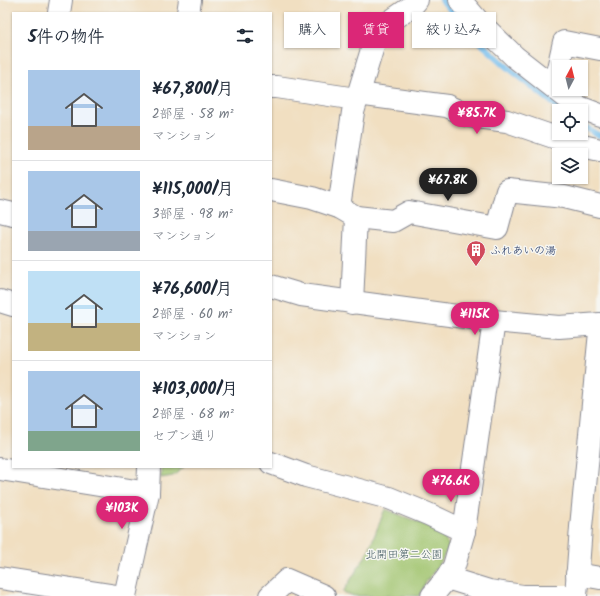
<!DOCTYPE html>
<html lang="ja">
<meta charset="utf-8">
<style>
body{margin:0;font-family:Kalam,"Klee One",sans-serif;background:#f2f2f3;color:#1f2937;height:100vh;display:flex;flex-direction:column;font-size:15px;white-space:nowrap}
*{box-sizing:border-box;margin:0}
p{font-size:13px;color:#747a83}
.icon{flex:none;width:22px;height:22px;fill:none;stroke:currentColor;stroke-width:2;stroke-linecap:round;stroke-linejoin:round}
.map{position:relative;flex:1;overflow:hidden}
.details{position:absolute;left:12px;top:12px;width:260px;height:456px;display:flex;flex-direction:column;background:#fff;border-radius:0px;box-shadow:0 1px 3px #0004}
.details>*{flex:none}
.top-card{position:absolute;left:284px;top:12px;width:256px;height:36px;display:flex;gap:8px}
.needle{width:26px;rotate:7deg}
.controls{position:absolute;left:552px;top:60px;display:grid;gap:8px}
.controls a{display:grid;place-items:center;width:36px;height:36px;border-radius:0px;background:#fff;box-shadow:0 1px 3px #0004;font-size:20px}
.price{position:absolute;translate:-50% -34px;padding:0 9px;border-radius:14px;background:#db2777;color:#fff;font-size:13px;line-height:26px;filter:drop-shadow(0 1px 2px #0008)}
.price::after{content:'';position:absolute;left:50%;top:24px;width:12px;height:9px;margin-left:-6px;background:inherit;clip-path:polygon(0 0,100% 0,50% 100%)}
.price.on{background:#222;color:#fff}
ul{padding:0;list-style:none}
li{display:flex;align-items:center;gap:12px;height:100px;padding:0 16px}
li+li{border-top:1px solid #e0e1e3}
li span{display:grid;place-items:center;flex:none;width:112px;height:80px;border-radius:0px;color:#555}
li>.icon{margin-inline-start:auto}
span .icon{width:48px;height:48px;fill:#fffc;stroke-width:1}
li b{font-size:17px}
h2{display:flex;justify-content:space-between;align-items:center;height:48px;padding:0 16px;font-size:17px}
.chip{padding:0 14px;border-radius:0px;background:#fff;box-shadow:0 1px 3px #0004;font-size:14px;line-height:36px}
.chip.on{background:#db2777;color:#fff}
.map>svg:first-child{display:block}
.green{fill:#a1c46e;stroke:#5e7a66}
.lines{fill:none;stroke-linecap:round;stroke-linejoin:round}
.stream{stroke:#75beed;stroke-width:6}
.minor-casing{stroke:#868790;stroke-width:24}
.minor{stroke:#fff;stroke-width:22}
.labels{text-anchor:middle;stroke-width:3;stroke-linejoin:round;paint-order:stroke}
.poi-label{font-size:11px;fill:#1b2f5e;stroke:#f6f6f2;text-anchor:start}
.park-label{font-size:11px;fill:#435c63;stroke:#f6f6f2}
</style>
<div class="map">
<svg width="600" height="596" viewBox="0 0 600 596">
<rect width="100%" height="100%" fill="#f6f6f2"/>
<filter id="ink" filterUnits="userSpaceOnUse"><feTurbulence type="fractalNoise" baseFrequency=".025" numOctaves="2"/><feDisplacementMap in="SourceGraphic" scale="8" xChannelSelector="R" yChannelSelector="G"/><feConvolveMatrix kernelMatrix="1 2 1 2 8 2 1 2 1" color-interpolation-filters="sRGB"/></filter>
<filter id="wash" filterUnits="userSpaceOnUse"><feTurbulence type="fractalNoise" baseFrequency=".012" numOctaves="4" result="noise"/><feDisplacementMap in="SourceGraphic" scale="16" xChannelSelector="R" yChannelSelector="G"/><feGaussianBlur stdDeviation="0.9" result="paint"/><feColorMatrix in="noise" values="0 0 0 0 0 0 0 0 0 0 0 0 0 0 0 0 0 1.4 0 .05"/><feComposite in="paint" operator="in"/></filter>
<g filter="url(#wash)">
<rect width="100%" height="100%" fill="#f1dfc1"/>
<g class="green">
<polygon points="161,467 184,467 173,476 161,478"/>
<polygon points="385,509 440,531 449,546 441,562 426,582 419,596 354,596 343,592 368,552"/>
</g>
<g class="lines">
<g class="stream">
<polyline points="442,0 474,37 511,70 563,111"/>
<polyline points="581,124 596,134 600,136"/>
</g>
</g>
</g>
<g filter="url(#ink)">
<g class="lines">
<defs>
<g id="minor">
<polyline points="460,0 478,21 515,57 579,107 600,115"/>
<polyline points="59,13 61,0"/>
<polyline points="188,13 190,0"/>
<polyline points="549,83 557,73 564,42 600,49"/>
<polyline points="271,87 277,87 356,99"/>
<polyline points="358,94 447,106 469,116 507,121 574,144 600,150"/>
<polyline points="271,190 312,198 339,207 356,217 393,221 409,212 497,228 507,191 564,197 600,206"/>
<polyline points="339,207 353,112 374,43 385,25 411,7 417,0"/>
<polyline points="0,211 13,214"/>
<polyline points="271,286 301,295 494,321 559,327 600,324"/>
<polyline points="0,301 13,305"/>
<polyline points="352,303 356,217"/>
<polyline points="271,463 306,476 389,498 428,514 464,531 494,321"/>
<polyline points="0,469 148,493"/>
<polyline points="464,531 454,566 447,578 489,591 523,596 576,596"/>
<polyline points="577,574 600,578"/>
<polyline points="0,578 117,596"/>
<polyline points="125,596 148,493 149,467"/>
<polyline points="270,596 287,580 324,596"/>
<polyline points="432,596 447,578"/>
<polyline points="576,596 581,527 600,332"/>
</g>
</defs>
<use href="#minor" class="minor-casing"/>
<use href="#minor" class="minor"/>
</g>
</g>
<defs>
<symbol id="building-pin" viewBox="-11 -11 22 30"><path d="M0 17L-7.5 6A9.5 9.5 0 1 1 7.5 6Z" fill="#d1495b" stroke="#f6f6f2"/><path d="M-4-6H4V6H1V3H-1V6H-4ZM-2.5-4.3h1.7v1.8h-1.7ZM.8-4.3h1.7v1.8H.8ZM-2.5-1h1.7V.8h-1.7ZM.8-1h1.7V.8H.8Z" fill="#fff"/></symbol>
</defs>
<g fill-rule="evenodd">
<use href="#building-pin" x="465" y="239" width="22" height="30"/>
</g>
<g class="labels">
<g class="poi-label">
<text x="490" y="254">ふれあいの湯</text>
</g>
<g class="park-label">
<text x="404" y="558">北開田第二公園</text>
</g>
</g>
</svg>
<div class="controls">
<a><svg class="needle" viewBox="-14 -14 28 28"><path d="M0-13l5 13h-10z" fill="#e53935"/><path d="M0 13l5-13h-10z" fill="#747a83"/></svg></a>
<a><svg class="icon" aria-label="locate" viewBox="0 0 24 24"><circle cx="12" cy="12" r="6"/><path d="M12 2v4M12 18v4M2 12h4M18 12h4"/></svg></a>
<a><svg class="icon" aria-label="layers" viewBox="0 0 24 24"><path d="M12 4l9 5-9 5-9-5zM3 14l9 5 9-5"/></svg></a>
</div>
<b class="price" style="left:477px;top:135px">¥85.7K</b>
<b class="price on" style="left:448px;top:202px">¥67.8K</b>
<b class="price" style="left:475px;top:336px">¥115K</b>
<b class="price" style="left:451px;top:503px">¥76.6K</b>
<b class="price" style="left:122px;top:530px">¥103K</b>
<div class="top-card">
<a class="chip">購入</a>
<a class="chip on">賃貸</a>
<a class="chip">絞り込み</a>
</div>
<section class="details">
<h2>5件の物件<svg class="icon" aria-label="filters" viewBox="0 0 24 24"><path d="M4 7h16M4 17h16"/><circle cx="9" cy="7" r="2"/><circle cx="15" cy="17" r="2"/></svg></h2>
<ul>
<li><span style="background:linear-gradient(#a9c7e8 70%,#b9a48a 0)"><svg class="icon" aria-label="home" viewBox="0 0 24 24"><path d="M3 11l9-7 9 7M6 9v11h12V9"/></svg></span><div><b>¥67,800/月</b><p>2部屋 · 58 m²</p><p>マンション</p></div></li>
<li><span style="background:linear-gradient(#a9c7e8 75%,#9aa5b1 0)"><svg class="icon" aria-label="home" viewBox="0 0 24 24"><path d="M3 11l9-7 9 7M6 9v11h12V9"/></svg></span><div><b>¥115,000/月</b><p>3部屋 · 98 m²</p><p>マンション</p></div></li>
<li><span style="background:linear-gradient(#bfe0f5 65%,#c2b280 0)"><svg class="icon" aria-label="home" viewBox="0 0 24 24"><path d="M3 11l9-7 9 7M6 9v11h12V9"/></svg></span><div><b>¥76,600/月</b><p>2部屋 · 60 m²</p><p>マンション</p></div></li>
<li><span style="background:linear-gradient(#a9c7e8 75%,#7fa58c 0)"><svg class="icon" aria-label="home" viewBox="0 0 24 24"><path d="M3 11l9-7 9 7M6 9v11h12V9"/></svg></span><div><b>¥103,000/月</b><p>2部屋 · 68 m²</p><p>セブン通り</p></div></li>
</ul>
</section>
</div>
